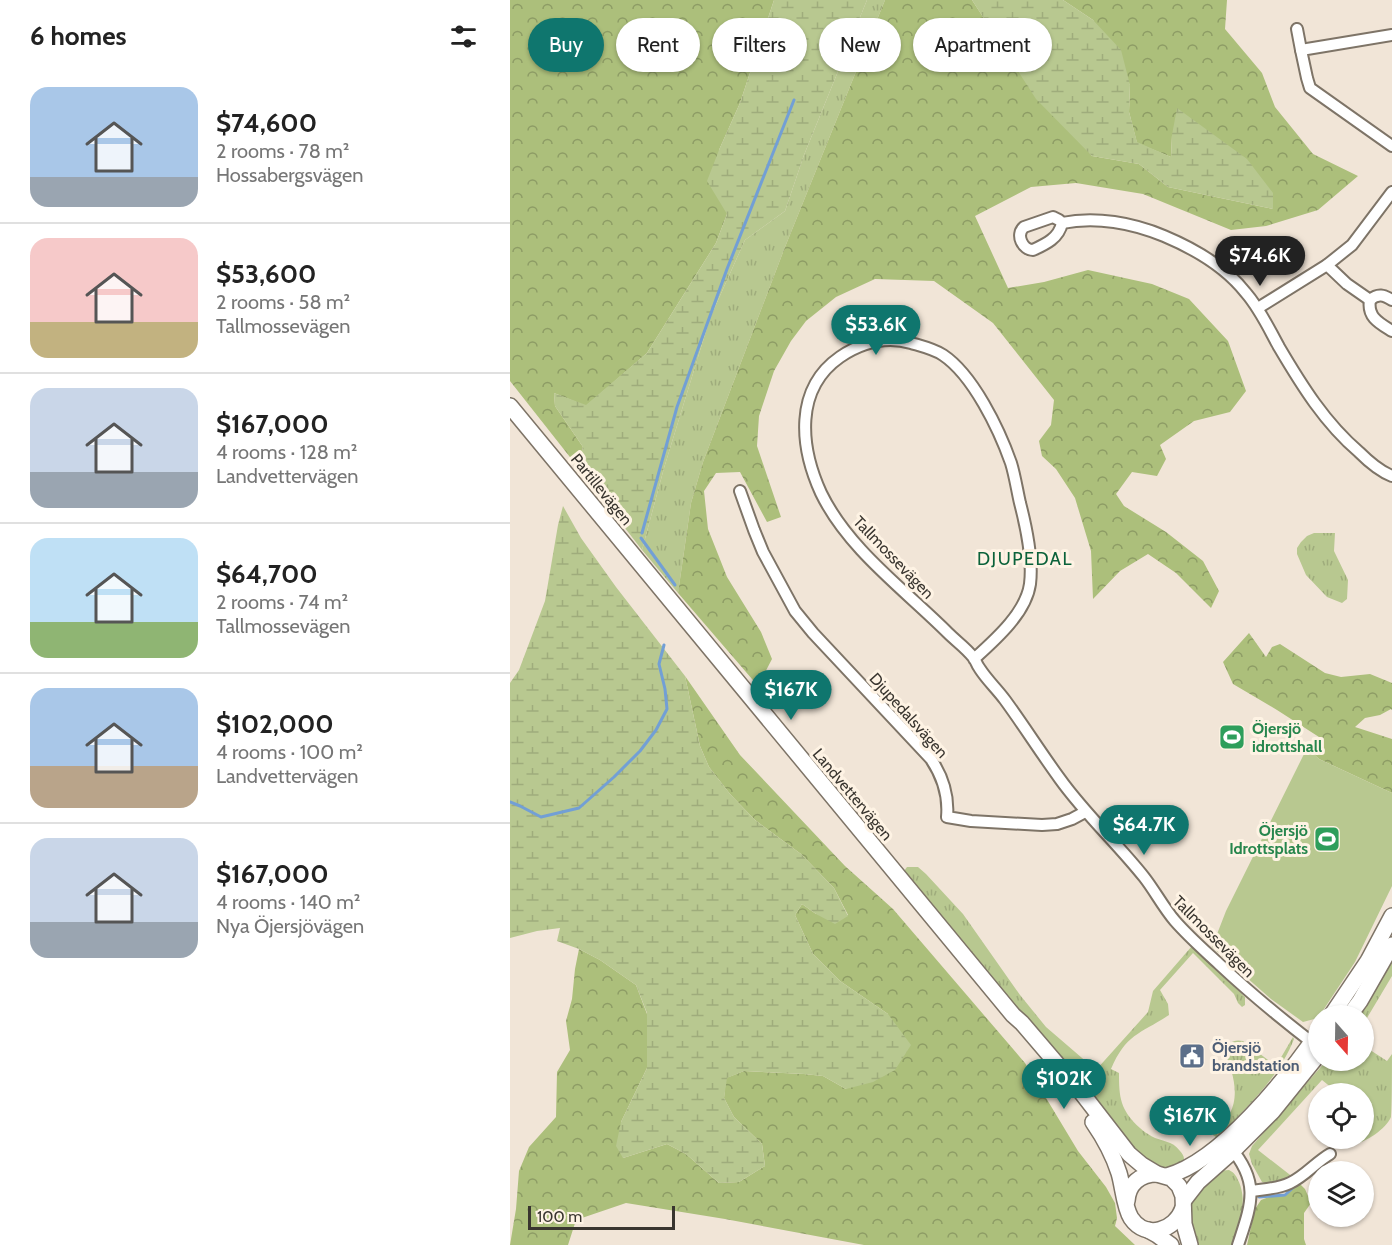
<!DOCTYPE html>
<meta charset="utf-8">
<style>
body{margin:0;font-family:Cabin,sans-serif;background:#f2f2f2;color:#222;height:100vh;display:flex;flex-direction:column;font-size:22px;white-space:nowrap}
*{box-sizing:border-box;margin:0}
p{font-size:20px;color:#767676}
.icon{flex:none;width:33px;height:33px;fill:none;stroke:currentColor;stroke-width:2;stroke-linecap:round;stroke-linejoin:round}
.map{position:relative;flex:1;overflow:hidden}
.side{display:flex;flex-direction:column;background:#fff;width:510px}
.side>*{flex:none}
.top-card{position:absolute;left:18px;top:18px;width:570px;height:54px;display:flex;gap:12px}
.needle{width:39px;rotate:160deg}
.controls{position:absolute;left:798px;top:1005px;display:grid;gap:12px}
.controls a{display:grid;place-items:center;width:66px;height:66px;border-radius:50%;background:#fff;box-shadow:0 2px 4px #0004;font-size:30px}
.scale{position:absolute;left:18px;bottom:15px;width:147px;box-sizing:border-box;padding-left:6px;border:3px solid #39352f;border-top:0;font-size:16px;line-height:21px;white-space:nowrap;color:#39352f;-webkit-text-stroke:4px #fef3e4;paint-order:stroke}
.price{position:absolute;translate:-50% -51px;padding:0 14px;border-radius:21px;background:#0f766e;color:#fff;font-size:20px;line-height:39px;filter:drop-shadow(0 2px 3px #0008)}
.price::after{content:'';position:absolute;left:50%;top:36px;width:18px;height:14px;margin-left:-9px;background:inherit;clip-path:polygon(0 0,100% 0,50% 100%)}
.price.selected{background:#222;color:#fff}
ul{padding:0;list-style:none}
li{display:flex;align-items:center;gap:18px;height:150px;padding:0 30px}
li+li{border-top:2px solid #e0e0e0}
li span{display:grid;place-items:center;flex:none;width:168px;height:120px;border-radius:18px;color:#555}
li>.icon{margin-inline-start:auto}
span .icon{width:72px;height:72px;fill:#fffc;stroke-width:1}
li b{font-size:26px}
h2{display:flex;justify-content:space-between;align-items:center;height:72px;padding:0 30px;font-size:26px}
.tag{padding:0 21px;border-radius:27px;background:#fff;box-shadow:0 2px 4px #0004;font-size:21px;line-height:54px}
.tag.selected{background:#0f766e;color:#fff}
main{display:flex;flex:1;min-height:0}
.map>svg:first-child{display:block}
.grass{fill:url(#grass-tufts)}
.forest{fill:url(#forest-crowns)}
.wetland{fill:url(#wetland-marsh)}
.pitch{fill:#b8c890}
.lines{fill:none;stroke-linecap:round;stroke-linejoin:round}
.stream{stroke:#729fd5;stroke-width:3}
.street-casing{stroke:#7e7467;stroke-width:14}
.secondary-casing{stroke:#7e7467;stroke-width:18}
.street{stroke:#fff;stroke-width:10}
.secondary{stroke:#fff;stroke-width:15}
.labels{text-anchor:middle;stroke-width:6;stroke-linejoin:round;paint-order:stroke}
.street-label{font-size:16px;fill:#39352f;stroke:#fef3e4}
.leisure-label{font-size:16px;font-weight:bold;fill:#27864d;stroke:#fef3e4;text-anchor:start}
.service-label{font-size:16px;font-weight:bold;fill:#4e5e75;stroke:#fef3e4;text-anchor:start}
.neighbourhood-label{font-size:18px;letter-spacing:1.5px;fill:#0b623a;stroke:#fef3e4}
</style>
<main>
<section class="side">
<h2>6 homes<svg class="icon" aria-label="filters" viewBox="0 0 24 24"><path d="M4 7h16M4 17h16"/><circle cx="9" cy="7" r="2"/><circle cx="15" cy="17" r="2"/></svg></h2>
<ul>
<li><span style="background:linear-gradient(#a9c7e8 75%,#9aa5b1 0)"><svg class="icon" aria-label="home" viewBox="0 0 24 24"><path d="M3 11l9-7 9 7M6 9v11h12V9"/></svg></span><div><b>$74,600</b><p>2 rooms · 78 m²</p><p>Hossabergsvägen</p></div></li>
<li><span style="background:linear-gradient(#f6c9c9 70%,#c2b280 0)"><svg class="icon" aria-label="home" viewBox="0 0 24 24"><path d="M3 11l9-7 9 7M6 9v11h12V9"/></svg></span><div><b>$53,600</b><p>2 rooms · 58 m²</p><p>Tallmossevägen</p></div></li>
<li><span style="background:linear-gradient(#c9d6e8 70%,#9aa5b1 0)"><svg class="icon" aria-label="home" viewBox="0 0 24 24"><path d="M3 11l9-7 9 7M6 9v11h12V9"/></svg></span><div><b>$167,000</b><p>4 rooms · 128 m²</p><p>Landvettervägen</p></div></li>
<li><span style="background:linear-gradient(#bfe0f5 70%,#8fb573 0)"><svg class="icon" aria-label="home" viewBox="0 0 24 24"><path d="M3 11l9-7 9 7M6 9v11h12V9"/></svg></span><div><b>$64,700</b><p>2 rooms · 74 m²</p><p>Tallmossevägen</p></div></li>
<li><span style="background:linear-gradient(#a9c7e8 65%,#b9a48a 0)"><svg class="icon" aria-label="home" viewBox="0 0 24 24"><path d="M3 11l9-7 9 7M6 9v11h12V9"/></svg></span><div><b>$102,000</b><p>4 rooms · 100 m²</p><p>Landvettervägen</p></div></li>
<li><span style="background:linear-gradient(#c9d6e8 70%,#9aa5b1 0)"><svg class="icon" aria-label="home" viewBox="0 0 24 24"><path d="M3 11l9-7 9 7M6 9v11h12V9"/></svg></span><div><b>$167,000</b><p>4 rooms · 140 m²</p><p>Nya Öjersjövägen</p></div></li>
</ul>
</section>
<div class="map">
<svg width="882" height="1245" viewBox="0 0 882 1245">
<defs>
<pattern id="grass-tufts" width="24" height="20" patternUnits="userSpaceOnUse" patternTransform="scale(1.5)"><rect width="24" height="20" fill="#b8c890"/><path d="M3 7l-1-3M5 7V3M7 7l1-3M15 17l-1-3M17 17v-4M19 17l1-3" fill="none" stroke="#9fac7c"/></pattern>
<pattern id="forest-crowns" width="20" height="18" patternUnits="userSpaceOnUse" patternTransform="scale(1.5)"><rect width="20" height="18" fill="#acbf7b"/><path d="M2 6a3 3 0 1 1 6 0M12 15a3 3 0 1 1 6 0" fill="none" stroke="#8d9c65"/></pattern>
<pattern id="wetland-marsh" width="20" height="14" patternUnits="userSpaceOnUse" patternTransform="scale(1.5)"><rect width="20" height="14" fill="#b8c890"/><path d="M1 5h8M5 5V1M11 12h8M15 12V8" fill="none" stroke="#9fac7c"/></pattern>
</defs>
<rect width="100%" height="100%" fill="#f1e5d7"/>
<g class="grass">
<polygon points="357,0 375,0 275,247 193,462 181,503 168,593 132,550 154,468 200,318 235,240 275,211 294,155"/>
<polygon points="804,533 825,533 824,551 838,580 837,599 832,603 817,597 796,575 787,554 787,548 791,542 797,536"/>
<path d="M397,867H408L416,874L453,914L510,995L536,1027L586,1070L638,1012L643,991L682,946L735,997V1005L732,1007L728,1003L724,994L683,953L650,990L658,1004L659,1015C630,1034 616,1034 601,1069L609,1073C609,1097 610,1110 630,1128C633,1131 638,1134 641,1136C652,1142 662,1140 670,1151C672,1153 674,1156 674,1159C673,1162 671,1165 669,1168L658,1171L635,1162L545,1058L394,871Z"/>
<polygon points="882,961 882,976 854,1023 854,1016 848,1016"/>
<path d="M783,1037L784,1039C769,1078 736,1108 707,1138L703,1135L702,1131C734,1113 727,1078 713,1050C719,1043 723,1039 733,1041L766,1066Z"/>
<path d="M854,1046L877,1061L882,1054C882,1065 882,1110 881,1117C876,1129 856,1142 843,1145L835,1139L854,1138V1094L828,1093L812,1080L748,1150L784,1178L758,1184L752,1182L742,1164L739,1154L742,1146L816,1061L854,1060Z"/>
<path d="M719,1170C725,1173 726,1176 729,1182C738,1204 729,1224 721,1245H688C683,1233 678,1209 684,1196C687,1190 703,1177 708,1171Z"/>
</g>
<g class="forest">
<polygon points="0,0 264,0 230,103 209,150 217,214 206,243 137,353 76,406 44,393 45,406 73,447 67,466 0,381"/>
<polygon points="375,0 462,0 490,43 582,156 629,164 658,187 763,209 662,135 661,157 627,143 619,112 620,85 583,20 553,0 717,0 715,29 752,73 765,107 803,154 848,176 808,210 756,226 721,230 633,194 566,183 521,187 465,216 498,288 534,282 578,270 642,284 679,299 718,341 736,391 720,412 684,421 650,445 656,459 647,476 622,472 606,494 614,506 656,532 693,561 709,591 701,608 666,573 638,554 610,571 583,599 581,551 565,498 546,469 532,456 529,441 541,425 544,400 483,323 424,281 365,279 326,297 296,321 281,341 264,371 249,416 247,446 271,517 257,522 230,472 206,473 194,491 198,529 217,577 251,632 262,659 248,686 168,593 181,503 193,462 275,247"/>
<polygon points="739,633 756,657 762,647 770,644 815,673 831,677 860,674 882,683 882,710 881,709 870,715 855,718 845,727 882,739 882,793 809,759 797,748 809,737 767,710 723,684 713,662"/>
<polygon points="175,676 230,755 335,866 383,909 515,1063 568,1151 596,1187 605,1203 607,1218 605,1226 625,1245 354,1245 215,1219 116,1203 66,1220 58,1245 0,1245 6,1209 9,1171 19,1147 46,1117 47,1072 60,1050 56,1021 62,999 65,969 69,949 90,960 126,985 137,1014 137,1068 111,1122 113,1158 157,1144 176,1154 209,1183 229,1182 255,1166 252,1144 224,1117 214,1098 216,1078 234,1071 294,1074 313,1076 336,1089 378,1014 330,981 303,954 285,915 292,904 306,914 338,915 324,888 291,854 245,820 220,794 199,767 190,746"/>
<polygon points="789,1183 795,1189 801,1203 794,1213 794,1239 796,1245 737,1245 745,1209 751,1200 759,1197 775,1195"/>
</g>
<g class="wetland">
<polygon points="264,0 357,0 294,155 275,211 235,240 200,318 154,468 132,550 67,466 73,447 45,406 44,393 76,405 137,353 206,243 217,214 197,181 209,150 230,103"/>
<polygon points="462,0 553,0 583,20 611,50 620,85 619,112 627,142 661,157 662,135 667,108 737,159 763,193 763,209 658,187 629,164 582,156 526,99"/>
<polygon points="53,506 71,538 106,587 175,676 190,746 199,767 220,794 245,820 291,854 324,888 338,916 325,924 306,914 292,904 285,915 303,954 330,981 378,1014 401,1045 385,1070 363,1082 336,1089 313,1076 294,1074 234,1071 217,1078 214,1098 224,1117 252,1144 255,1166 229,1182 209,1183 176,1154 157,1144 113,1158 106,1146 111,1122 137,1068 137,1013 126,985 90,960 69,949 47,941 50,928 27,931 0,938 0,683 9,670 35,601 48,525"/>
</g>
<polygon class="pitch" points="797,748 809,759 882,793 882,886 845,962 810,1015 808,1016 808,1018 793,1022 761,999 702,947 716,911"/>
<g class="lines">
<g class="stream">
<polyline points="132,533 167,407 217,269 284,100"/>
<polyline points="131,538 165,585"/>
<polyline points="0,802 10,806 31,817 69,808 104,777 130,751 146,730 157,709 155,689 149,664 154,645"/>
<polyline points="749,1197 775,1195 786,1185"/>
</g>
<defs>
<g id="street">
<polyline points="787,29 791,50"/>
<polyline points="882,35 791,50 797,78 800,88 882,146"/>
<path d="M543,217L549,220L552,223C549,238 536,244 523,250C513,250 505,235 514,227Z"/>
<path d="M552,223C586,216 623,223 654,236C685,249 715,266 736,293C750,309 759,329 769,347C792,386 815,423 849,452C859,462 869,471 882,476"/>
<polyline points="817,265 837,284 860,300"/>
<path d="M860,300C857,317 869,323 882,331"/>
<path d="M860,300C868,293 874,295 882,300"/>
<polyline points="748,308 817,265 842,245 882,192"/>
<path d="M230,491L244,530L253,552L285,611L303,633L421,759C433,777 439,795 437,817L461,821L532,825L547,824L562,819L575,812"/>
<path d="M464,659C485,640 516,613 520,584C523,560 516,526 510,503C507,490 505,476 501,463C489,429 463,375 433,355C424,349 411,346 401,343C376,336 351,343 330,357C284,389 290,447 311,493C338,549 395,590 438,633C446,641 456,648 463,657C468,664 465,662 470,669C477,680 487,689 495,700C514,726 531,753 550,779C575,814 607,843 634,877C645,891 653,907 665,921C679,937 694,950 709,964C741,994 774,1021 808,1047"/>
<path d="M720,1147C751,1183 741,1205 728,1245"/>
<path d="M741,1191C754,1189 768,1189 780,1183C795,1176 806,1162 820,1154"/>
</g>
<g id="secondary">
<polyline points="0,406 503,1015 512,1023 571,1092 619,1154 632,1165 647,1174 661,1178 669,1186 673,1196 674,1224 680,1245"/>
<polyline points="821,1016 858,961 882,916"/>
<polyline points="839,1016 850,1001 882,945"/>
<path d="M583,1122C594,1138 603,1154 609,1173C613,1186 614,1207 621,1218C636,1240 665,1231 673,1208"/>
<path d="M657,1176C711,1161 777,1078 808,1033"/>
<polyline points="674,1200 688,1182 723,1151 762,1112 808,1055"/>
<path d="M617,1201C618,1184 630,1174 647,1174"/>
<polyline points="638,1230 647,1235 661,1245"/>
</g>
</defs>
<use href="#street" class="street-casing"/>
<use href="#secondary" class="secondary-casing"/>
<use href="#street" class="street"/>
<use href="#secondary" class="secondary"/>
</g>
<defs>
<symbol id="stadium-square" viewBox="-11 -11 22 22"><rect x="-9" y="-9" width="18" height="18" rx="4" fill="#2e9e5b" stroke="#fef3e4"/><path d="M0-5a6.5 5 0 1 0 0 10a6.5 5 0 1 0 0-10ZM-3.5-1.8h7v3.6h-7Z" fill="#fff"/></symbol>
<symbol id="civic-square" viewBox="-11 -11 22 22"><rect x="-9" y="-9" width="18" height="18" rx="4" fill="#5c6f8a" stroke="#fef3e4"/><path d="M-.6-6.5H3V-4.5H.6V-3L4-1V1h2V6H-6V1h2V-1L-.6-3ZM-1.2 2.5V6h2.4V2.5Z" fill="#fff"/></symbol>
</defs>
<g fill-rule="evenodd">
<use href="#stadium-square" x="707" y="722" width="30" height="30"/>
<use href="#stadium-square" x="802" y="824" width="30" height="30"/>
<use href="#civic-square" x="667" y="1041" width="30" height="30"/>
</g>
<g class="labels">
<g class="street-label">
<text transform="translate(92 489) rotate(51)" y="6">Partillevägen</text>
<text transform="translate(384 557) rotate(46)" y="6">Tallmossevägen</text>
<text transform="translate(399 715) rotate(48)" y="6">Djupedalsvägen</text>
<text transform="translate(343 794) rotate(50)" y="6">Landvettervägen</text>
<text transform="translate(704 936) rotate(45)" y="6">Tallmossevägen</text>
</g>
<g class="leisure-label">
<text x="742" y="734">Öjersjö<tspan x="742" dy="18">idrottshall</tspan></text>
<text x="798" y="836" text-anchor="end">Öjersjö<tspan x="798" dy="18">Idrottsplats</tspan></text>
</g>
<g class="service-label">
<text x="702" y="1053">Öjersjö<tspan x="702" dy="18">brandstation</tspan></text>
</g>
<g class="neighbourhood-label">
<text x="515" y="565">DJUPEDAL</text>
</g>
</g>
</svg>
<div class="controls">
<a><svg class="needle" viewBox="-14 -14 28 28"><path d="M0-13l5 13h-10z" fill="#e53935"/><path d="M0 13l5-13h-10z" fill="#767676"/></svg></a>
<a><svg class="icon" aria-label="locate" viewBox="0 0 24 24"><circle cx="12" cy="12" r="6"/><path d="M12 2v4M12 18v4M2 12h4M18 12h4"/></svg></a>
<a><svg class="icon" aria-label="layers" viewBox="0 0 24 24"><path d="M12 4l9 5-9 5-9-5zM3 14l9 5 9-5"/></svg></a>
</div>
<div class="scale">100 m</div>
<b class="price selected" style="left:750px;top:287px">$74.6K</b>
<b class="price" style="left:366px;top:356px">$53.6K</b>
<b class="price" style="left:281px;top:721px">$167K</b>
<b class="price" style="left:634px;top:856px">$64.7K</b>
<b class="price" style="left:554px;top:1110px">$102K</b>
<b class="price" style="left:680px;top:1147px">$167K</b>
<div class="top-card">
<a class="tag selected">Buy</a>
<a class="tag">Rent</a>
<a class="tag">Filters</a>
<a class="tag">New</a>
<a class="tag">Apartment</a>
</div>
</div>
</main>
